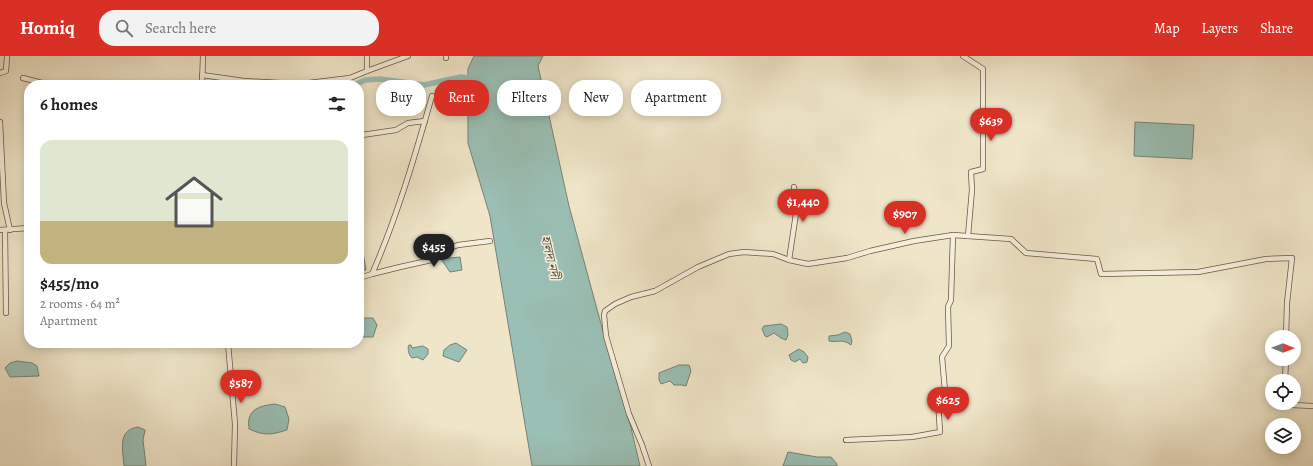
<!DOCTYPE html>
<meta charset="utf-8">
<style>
body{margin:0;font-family:Alegreya,"Noto Serif Bengali",serif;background:#f2f2f2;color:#202124;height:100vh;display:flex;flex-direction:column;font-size:15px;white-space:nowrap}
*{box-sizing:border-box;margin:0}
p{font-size:13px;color:#757577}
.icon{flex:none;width:22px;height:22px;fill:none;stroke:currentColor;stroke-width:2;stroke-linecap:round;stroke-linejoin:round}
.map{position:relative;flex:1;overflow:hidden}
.details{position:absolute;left:24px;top:24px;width:340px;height:268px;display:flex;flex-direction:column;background:#fff;border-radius:16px;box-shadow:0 2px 10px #0003}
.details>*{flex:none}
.banner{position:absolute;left:376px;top:24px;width:380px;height:36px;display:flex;gap:8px}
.needle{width:26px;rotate:91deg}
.buttons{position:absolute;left:1265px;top:274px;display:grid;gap:8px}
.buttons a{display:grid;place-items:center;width:36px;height:36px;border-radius:50%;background:#fff;box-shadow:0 2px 10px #0003;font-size:20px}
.price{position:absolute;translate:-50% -34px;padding:0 9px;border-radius:14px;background:#d93025;color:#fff;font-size:13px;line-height:26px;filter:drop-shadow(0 1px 2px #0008)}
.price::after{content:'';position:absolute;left:50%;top:24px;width:12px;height:9px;margin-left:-6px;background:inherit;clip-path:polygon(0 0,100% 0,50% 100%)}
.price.active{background:#222;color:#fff}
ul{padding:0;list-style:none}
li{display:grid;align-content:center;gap:8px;height:212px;padding:0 16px}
li span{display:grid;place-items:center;height:124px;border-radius:12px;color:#555}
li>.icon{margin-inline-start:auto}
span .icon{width:72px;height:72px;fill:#fffc;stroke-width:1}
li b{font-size:17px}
h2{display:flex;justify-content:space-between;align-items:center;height:48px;padding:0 16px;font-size:17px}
.pill{padding:0 14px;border-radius:16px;background:#fff;box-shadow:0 2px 10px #0003;font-size:14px;line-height:36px}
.pill.active{background:#d93025;color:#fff}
header{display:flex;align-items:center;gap:24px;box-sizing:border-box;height:56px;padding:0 20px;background:#d93025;color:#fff}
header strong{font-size:19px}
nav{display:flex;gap:22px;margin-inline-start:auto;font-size:14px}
.search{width:280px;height:36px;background:#f2f2f2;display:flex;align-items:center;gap:10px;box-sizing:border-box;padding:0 14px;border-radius:16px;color:#757577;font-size:15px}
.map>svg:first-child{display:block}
.water{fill:#9abfb4;stroke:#758376}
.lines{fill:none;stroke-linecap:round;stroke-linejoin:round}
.canal{stroke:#9abfb4;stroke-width:5.5}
.minor-casing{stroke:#6a5844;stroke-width:6}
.minor{stroke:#f5eedb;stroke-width:4.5}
.labels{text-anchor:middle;stroke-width:3;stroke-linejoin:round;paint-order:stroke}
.water-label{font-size:13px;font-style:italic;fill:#544e3f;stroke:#f5eedb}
</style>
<header>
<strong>Homiq</strong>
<div class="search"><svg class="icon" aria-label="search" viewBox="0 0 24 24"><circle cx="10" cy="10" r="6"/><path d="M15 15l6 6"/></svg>Search here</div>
<nav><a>Map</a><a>Layers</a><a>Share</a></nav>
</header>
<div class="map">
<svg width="1313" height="410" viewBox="0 0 1313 410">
<rect width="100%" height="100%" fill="#efe5c8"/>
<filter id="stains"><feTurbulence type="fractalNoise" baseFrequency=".005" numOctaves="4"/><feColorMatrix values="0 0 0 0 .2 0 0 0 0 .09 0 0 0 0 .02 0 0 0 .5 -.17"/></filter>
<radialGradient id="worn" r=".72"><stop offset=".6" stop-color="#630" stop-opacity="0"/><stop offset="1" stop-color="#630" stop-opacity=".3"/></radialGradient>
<g class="water">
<polygon points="474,0 543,0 538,10 569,150 610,301 628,359 640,410 532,410 490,160 468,87 468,13"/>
<polygon points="1135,66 1194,69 1192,103 1134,100"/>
<polygon points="359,173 366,214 359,215"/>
<polygon points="460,201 462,214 450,216 441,203"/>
<polygon points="359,262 373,262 377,269 373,281 359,281"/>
<polygon points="781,268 787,271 788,279 786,284 781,282 774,277 767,281 765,280 762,273 764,270"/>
<path d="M845,276L850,278L852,285L851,289C842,282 838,287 829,285V280L838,279Z"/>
<polygon points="456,287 467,294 459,306 443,300 444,294 450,289"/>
<path d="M409,289H411L412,292L423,290L428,293V298L423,304L417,301L412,302C409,300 407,292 409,289Z"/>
<polygon points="799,293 804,296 808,301 807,306 803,307 800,303 795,306 791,304 789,299"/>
<polygon points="17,305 32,307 37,310 39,320 10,321 5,312 10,307"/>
<polygon points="679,309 689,309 691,315 686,330 682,329 674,329 670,325 661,328 659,324 659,317"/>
<path d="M275,348L285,351L289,363L287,374C270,379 265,380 249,373C249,370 248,366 249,363C251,351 266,349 275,348Z"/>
<path d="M138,371L145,374L143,384L146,410H124C123,394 117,374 138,371Z"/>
<polygon points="788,396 817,401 831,401 837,408 837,410 783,410"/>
</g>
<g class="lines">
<polyline class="canal" points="354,29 365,24 380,23 424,29 461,21 475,23"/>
<defs>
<g id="minor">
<polyline points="963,0 983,13 983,113 971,116 972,134 968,180"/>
<polyline points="446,2 446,0"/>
<polyline points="367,15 408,0"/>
<polyline points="0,17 6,15 7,0"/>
<polyline points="202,19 244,25 300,28 350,22 367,15 367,0"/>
<polyline points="23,22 42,27 137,28 155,29"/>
<polyline points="180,29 202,28"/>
<polyline points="202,29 203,0"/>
<polyline points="0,66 4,147 10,174"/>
<polyline points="359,68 362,79 396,74 408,67 425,65"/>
<polyline points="0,174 29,172"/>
<polyline points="5,174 6,257"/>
<polyline points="789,204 797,151 794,131"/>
<polyline points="372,218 400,211 436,203 445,194 458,189 490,185"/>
<path d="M359,222L372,218C397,161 415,100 432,40"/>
<polyline points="228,287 235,368 234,410"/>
<polyline points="1285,325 1286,303"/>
<polyline points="1289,347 1292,349 1313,350"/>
<polyline points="846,384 912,381 940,376 938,344 945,335 942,301 949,290 948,251 951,244 953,179"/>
<polyline points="649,410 642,389 629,358 606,280 604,259 605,255 615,248 631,241 655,235 698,211 729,198 744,196 773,198 789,204 808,208 847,202 870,195 914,185 953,179 1011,183 1026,197 1097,203 1101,218 1198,216 1266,203 1292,202 1287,247 1286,281"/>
</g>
</defs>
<use href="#minor" class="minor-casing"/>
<use href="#minor" class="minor"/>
</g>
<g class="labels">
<g class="water-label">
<text transform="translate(551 201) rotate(77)" y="5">হালদা নদী</text>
</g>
</g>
<rect width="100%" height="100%" filter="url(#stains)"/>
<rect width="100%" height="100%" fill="url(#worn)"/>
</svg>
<div class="buttons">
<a><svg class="needle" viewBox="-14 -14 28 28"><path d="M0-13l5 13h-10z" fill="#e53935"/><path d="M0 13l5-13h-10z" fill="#757577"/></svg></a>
<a><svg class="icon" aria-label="locate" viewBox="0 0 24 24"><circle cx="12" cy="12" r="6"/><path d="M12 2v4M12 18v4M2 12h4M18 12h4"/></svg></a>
<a><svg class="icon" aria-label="layers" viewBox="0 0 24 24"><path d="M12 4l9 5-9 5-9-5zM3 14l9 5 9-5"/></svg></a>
</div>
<b class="price" style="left:991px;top:86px">$639</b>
<b class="price" style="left:803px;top:167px">$1,440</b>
<b class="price" style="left:905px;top:179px">$907</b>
<b class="price active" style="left:434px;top:212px">$455</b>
<b class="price" style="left:241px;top:348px">$587</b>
<b class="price" style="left:948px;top:365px">$625</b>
<div class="banner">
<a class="pill">Buy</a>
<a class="pill active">Rent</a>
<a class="pill">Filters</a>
<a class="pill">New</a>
<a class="pill">Apartment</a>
</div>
<section class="details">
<h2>6 homes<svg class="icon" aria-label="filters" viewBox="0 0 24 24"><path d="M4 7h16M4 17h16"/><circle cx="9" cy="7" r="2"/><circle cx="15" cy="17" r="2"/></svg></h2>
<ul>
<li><span style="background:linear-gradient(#dfe7d0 65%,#c2b280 0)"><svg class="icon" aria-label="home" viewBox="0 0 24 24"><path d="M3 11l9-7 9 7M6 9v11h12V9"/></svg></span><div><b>$455/mo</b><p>2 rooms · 64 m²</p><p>Apartment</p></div></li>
</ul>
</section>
</div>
